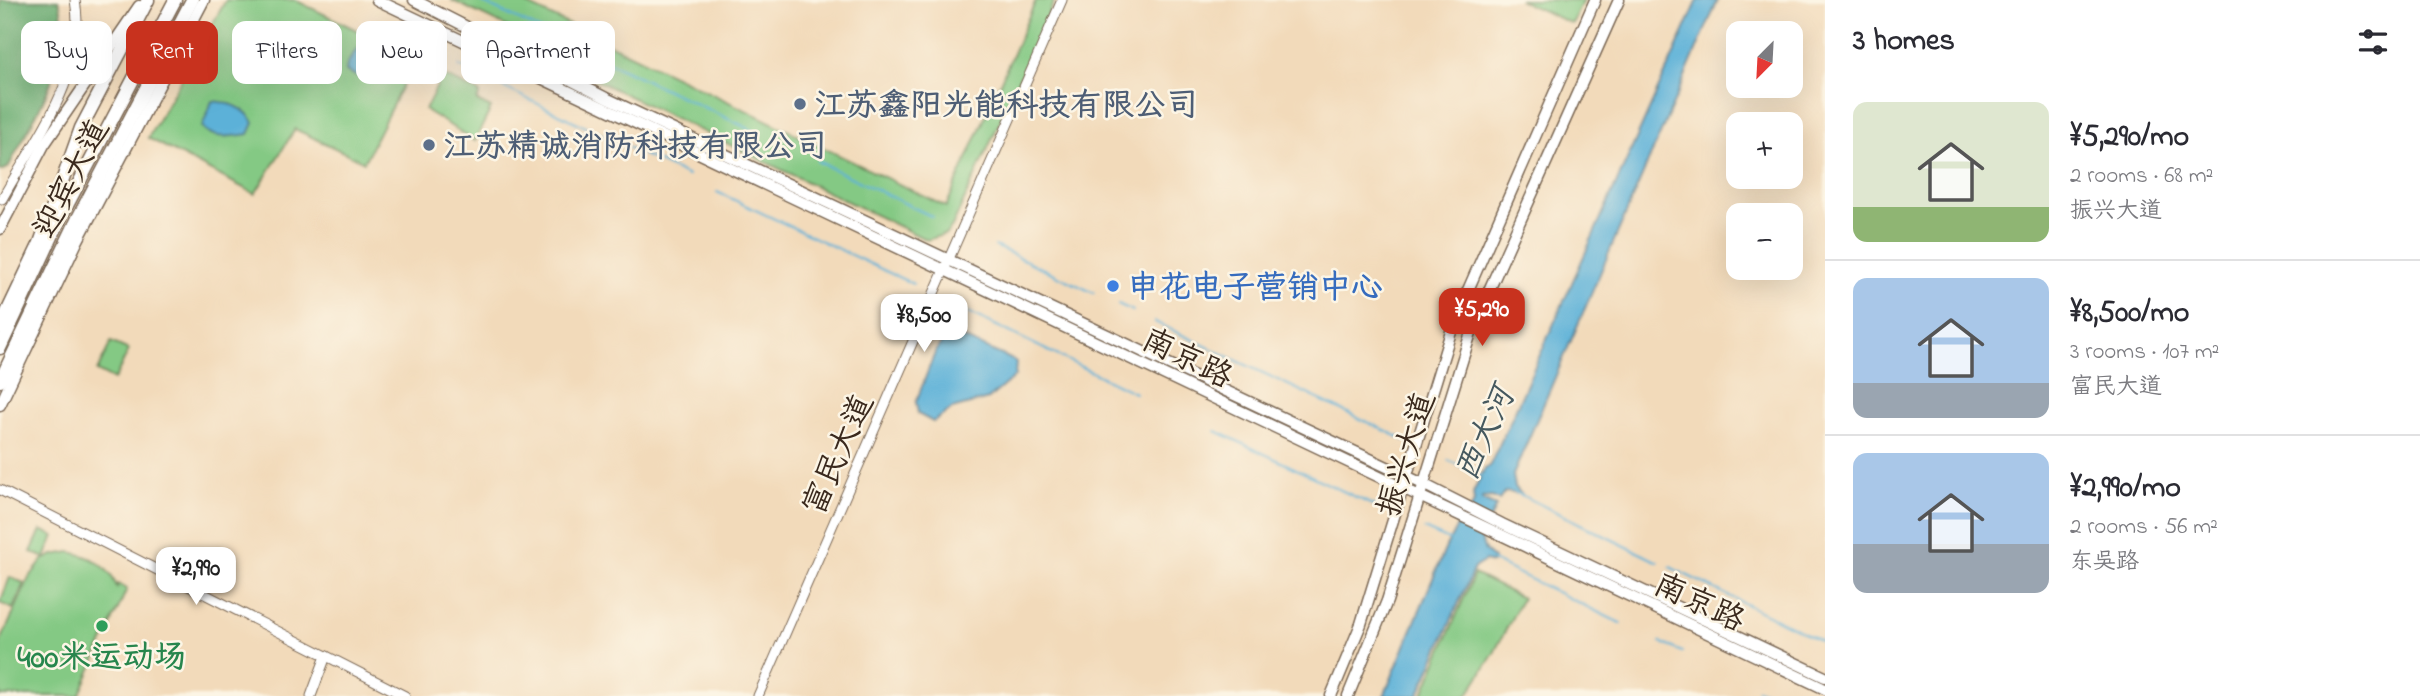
<!DOCTYPE html>
<meta charset="utf-8">
<style>
body{margin:0;font-family:"Indie Flower","LXGW WenKai TC",sans-serif;background:#f7f7f7;color:#2b2b33;height:100vh;display:flex;flex-direction:column;font-size:26px;white-space:nowrap}
*{box-sizing:border-box;margin:0}
p{font-size:23px;color:#7c7c81}
.icon{flex:none;width:38px;height:38px;fill:none;stroke:currentColor;stroke-width:2;stroke-linecap:round;stroke-linejoin:round}
.map{position:relative;flex:1;overflow:hidden}
.drawer{display:flex;flex-direction:column;background:#fff;width:595px}
.drawer>*{flex:none}
.hud{position:absolute;left:21px;top:21px;width:665px;height:63px;display:flex;gap:14px}
.needle{width:46px;rotate:204deg}
.buttons{position:absolute;left:1726px;top:21px;display:grid;gap:14px}
.buttons a{display:grid;place-items:center;width:77px;height:77px;border-radius:14px;background:#fff;box-shadow:0 7px 28px #0002;font-size:35px}
.price{position:absolute;translate:-50% -60px;padding:0 16px;border-radius:14px;background:#fff;color:#222;font-size:23px;line-height:46px;filter:drop-shadow(0 2px 4px #0008)}
.price::after{content:'';position:absolute;left:50%;top:42px;width:21px;height:16px;margin-left:-10px;background:inherit;clip-path:polygon(0 0,100% 0,50% 100%)}
.price.selected{background:#c8321e;color:#fff}
ul{padding:0;list-style:none}
li{display:flex;align-items:center;gap:21px;height:175px;padding:0 28px}
li+li{border-top:2px solid #e1e1e2}
li span{display:grid;place-items:center;flex:none;width:196px;height:140px;border-radius:14px;color:#555}
li>.icon{margin-inline-start:auto}
span .icon{width:84px;height:84px;fill:#fffc;stroke-width:1}
li b{font-size:30px}
h2{display:flex;justify-content:space-between;align-items:center;height:84px;padding:0 28px;font-size:30px}
.chip{padding:0 24px;border-radius:14px;background:#fff;box-shadow:0 7px 28px #0002;font-size:24px;line-height:63px}
.chip.selected{background:#c8321e;color:#fff}
main{display:flex;flex:1;min-height:0}
.map>svg:first-child{display:block}
.green{fill:#84c984;stroke:#607a51;stroke-width:2}
.forest{fill:#6bad72;stroke:#536c48;stroke-width:2}
.water{fill:#5bb1d8;stroke:#4b6e7b;stroke-width:2}
.lines{fill:none;stroke-linecap:round;stroke-linejoin:round}
.stream{stroke:#5bb1d8;stroke-width:2}
.minor-casing{stroke:#7b6855;stroke-width:11}
.major-casing{stroke:#7b6855;stroke-width:13}
.highway-casing{stroke:#7b6855;stroke-width:15}
.minor{stroke:#fff;stroke-width:9}
.major{stroke:#fff;stroke-width:10}
.highway{stroke:#fff;stroke-width:12}
.service-dot{fill:#5c6f8a;stroke:#fcf5e5;stroke-width:2.5}
.shop-dot{fill:#3f7fe0;stroke:#fcf5e5;stroke-width:2.5}
.leisure-dot{fill:#2e9e5b;stroke:#fcf5e5;stroke-width:2.5}
.labels{text-anchor:middle;stroke-width:5;stroke-linejoin:round;paint-order:stroke}
.service-label{font-size:32px;font-weight:bold;fill:#4e5e75;stroke:#fcf5e5;text-anchor:start}
.street-label{font-size:32px;fill:#3b2a1e;stroke:#fcf5e5}
.shop-label{font-size:32px;font-weight:bold;fill:#366cbe;stroke:#fcf5e5;text-anchor:start}
.leisure-label{font-size:32px;font-weight:bold;fill:#27864d;stroke:#fcf5e5}
.water-label{font-size:33px;font-style:italic;fill:#46595f;stroke:#fcf5e5}
</style>
<main>
<div class="map">
<svg width="1825" height="696" viewBox="0 0 1825 696">
<rect width="100%" height="100%" fill="#fcf5e5"/>
<filter id="ink" filterUnits="userSpaceOnUse"><feTurbulence type="fractalNoise" baseFrequency=".0143" numOctaves="2"/><feDisplacementMap in="SourceGraphic" scale="14" xChannelSelector="R" yChannelSelector="G"/><feConvolveMatrix kernelMatrix="1 2 1 2 8 2 1 2 1" color-interpolation-filters="sRGB"/></filter>
<filter id="wash" filterUnits="userSpaceOnUse"><feTurbulence type="fractalNoise" baseFrequency=".00686" numOctaves="4" result="noise"/><feDisplacementMap in="SourceGraphic" scale="28" xChannelSelector="R" yChannelSelector="G"/><feGaussianBlur stdDeviation="1.57" result="paint"/><feColorMatrix in="noise" values="0 0 0 0 0 0 0 0 0 0 0 0 0 0 0 0 0 1.4 0 .05"/><feComposite in="paint" operator="in"/></filter>
<g filter="url(#wash)">
<rect width="100%" height="100%" fill="#f2daba"/>
<g class="green">
<polygon points="226,0 295,0 410,56 404,67 410,70 364,162 295,129 255,194 148,138"/>
<polygon points="451,0 518,0 946,207 1036,0 1055,0 952,227 946,234 927,240 552,59 514,30"/>
<polygon points="1519,0 1583,0 1572,24"/>
<polygon points="447,77 480,93 477,101 491,108 475,141 425,110 441,78"/>
<polygon points="111,342 129,350 114,380 97,371"/>
<polygon points="41,530 54,536 45,558 31,552"/>
<path d="M70,552C92,556 108,565 117,587L118,584L127,589L79,696H0V643L29,578L43,560L53,555Z"/>
<polygon points="1474,574 1522,598 1494,653 1467,696 1422,696"/>
<polygon points="10,577 24,583 13,609 0,603"/>
</g>
<path class="forest" d="M0,0H59C74,61 34,116 8,168L0,171Z"/>
<g class="water">
<polygon points="1698,0 1718,0 1513,475 1515,487 1521,494 1505,492 1499,500 1492,497 1482,498 1482,500 1496,506 1481,539 1485,551 1494,559 1492,563 1485,561 1474,568 1418,696 1384,696 1446,547 1458,524 1463,525 1474,502 1473,493 1484,470 1490,465 1510,422"/>
<path d="M358,47L392,64C393,93 361,79 346,71L347,64Z"/>
<path d="M212,101C229,102 247,108 254,123L249,134C231,136 214,141 202,127Z"/>
<polygon points="952,338 963,338 1013,360 1016,362 1015,376 988,399 952,409 933,422 918,414 916,402 936,350 944,340"/>
</g>
<g class="lines">
<g class="stream">
<polyline points="477,0 758,133"/>
<polyline points="409,42 418,46"/>
<polyline points="459,66 688,176"/>
<polyline points="817,161 933,217"/>
<polyline points="717,192 913,284"/>
<polyline points="995,246 1094,293"/>
<polyline points="1118,304 1133,311"/>
<polyline points="968,312 1135,393"/>
<polyline points="1155,322 1405,440"/>
<polyline points="1216,431 1383,510"/>
<polyline points="1448,460 1481,476"/>
<polyline points="1515,492 1658,562"/>
<polyline points="1424,529 1451,541"/>
<polyline points="1491,560 1622,624"/>
<polyline points="1670,567 1825,643"/>
<polyline points="1660,642 1682,652"/>
<polyline points="1757,689 1773,696"/>
</g>
</g>
</g>
<g filter="url(#ink)">
<g class="lines">
<defs>
<g id="minor">
<path d="M2,199C36,138 88,74 75,0"/>
<polyline points="0,490 405,696"/>
<polyline points="311,696 326,656"/>
<polyline points="758,696 1062,0"/>
</g>
<g id="major">
<polyline points="377,0 1825,689"/>
<polyline points="414,0 608,99 1423,484 1502,524 1825,677"/>
<polyline points="0,229 44,145 139,6"/>
<polyline points="0,405 77,242 204,0"/>
<polyline points="1331,696 1361,624 1454,322 1595,0"/>
<polyline points="1348,696 1387,601 1473,326 1619,0"/>
</g>
<g id="highway">
<polyline points="0,327 40,243 81,128 148,0"/>
<polyline points="0,348 63,213 175,0"/>
<polyline points="0,381 78,218 192,0"/>
</g>
</defs>
<use href="#minor" class="minor-casing"/>
<use href="#major" class="major-casing"/>
<use href="#highway" class="highway-casing"/>
<use href="#minor" class="minor"/>
<use href="#major" class="major"/>
<use href="#highway" class="highway"/>
</g>
</g>
<g class="service-dot">
<circle cx="800" cy="104" r="7"/>
<circle cx="429" cy="145" r="7"/>
</g>
<circle class="shop-dot" cx="1113" cy="286" r="7"/>
<circle class="leisure-dot" cx="102" cy="626" r="7"/>
<g class="labels">
<g class="service-label">
<text x="814" y="115">江苏鑫阳光能科技有限公司</text>
<text x="443" y="156">江苏精诚消防科技有限公司</text>
</g>
<g class="street-label">
<text transform="translate(70 178) rotate(-63)" y="11">迎宾大道</text>
<text transform="translate(1188 357) rotate(26)" y="11">南京路</text>
<text transform="translate(837 454) rotate(-66)" y="11">富民大道</text>
<text transform="translate(1405 454) rotate(-73)" y="11">振兴大道</text>
<text transform="translate(1700 601) rotate(25)" y="11">南京路</text>
</g>
<g class="shop-label">
<text x="1127" y="297">申花电子营销中心</text>
</g>
<g class="leisure-label">
<text x="102" y="667">400米运动场</text>
</g>
<g class="water-label">
<text transform="translate(1483 433) rotate(-66)" y="12">西大河</text>
</g>
</g>
</svg>
<div class="buttons">
<a><svg class="needle" viewBox="-14 -14 28 28"><path d="M0-13l5 13h-10z" fill="#e53935"/><path d="M0 13l5-13h-10z" fill="#7c7c81"/></svg></a>
<a>+</a>
<a>−</a>
</div>
<b class="price selected" style="left:1482px;top:348px">¥5,290</b>
<b class="price" style="left:924px;top:354px">¥8,500</b>
<b class="price" style="left:196px;top:607px">¥2,990</b>
<div class="hud">
<a class="chip">Buy</a>
<a class="chip selected">Rent</a>
<a class="chip">Filters</a>
<a class="chip">New</a>
<a class="chip">Apartment</a>
</div>
</div>
<section class="drawer">
<h2>3 homes<svg class="icon" aria-label="filters" viewBox="0 0 24 24"><path d="M4 7h16M4 17h16"/><circle cx="9" cy="7" r="2"/><circle cx="15" cy="17" r="2"/></svg></h2>
<ul>
<li><span style="background:linear-gradient(#dfe7d0 75%,#8fb573 0)"><svg class="icon" aria-label="home" viewBox="0 0 24 24"><path d="M3 11l9-7 9 7M6 9v11h12V9"/></svg></span><div><b>¥5,290/mo</b><p>2 rooms · 68 m²</p><p>振兴大道</p></div></li>
<li><span style="background:linear-gradient(#a9c7e8 75%,#9aa5b1 0)"><svg class="icon" aria-label="home" viewBox="0 0 24 24"><path d="M3 11l9-7 9 7M6 9v11h12V9"/></svg></span><div><b>¥8,500/mo</b><p>3 rooms · 107 m²</p><p>富民大道</p></div></li>
<li><span style="background:linear-gradient(#a9c7e8 65%,#9aa5b1 0)"><svg class="icon" aria-label="home" viewBox="0 0 24 24"><path d="M3 11l9-7 9 7M6 9v11h12V9"/></svg></span><div><b>¥2,990/mo</b><p>2 rooms · 56 m²</p><p>东吴路</p></div></li>
</ul>
</section>
</main>
